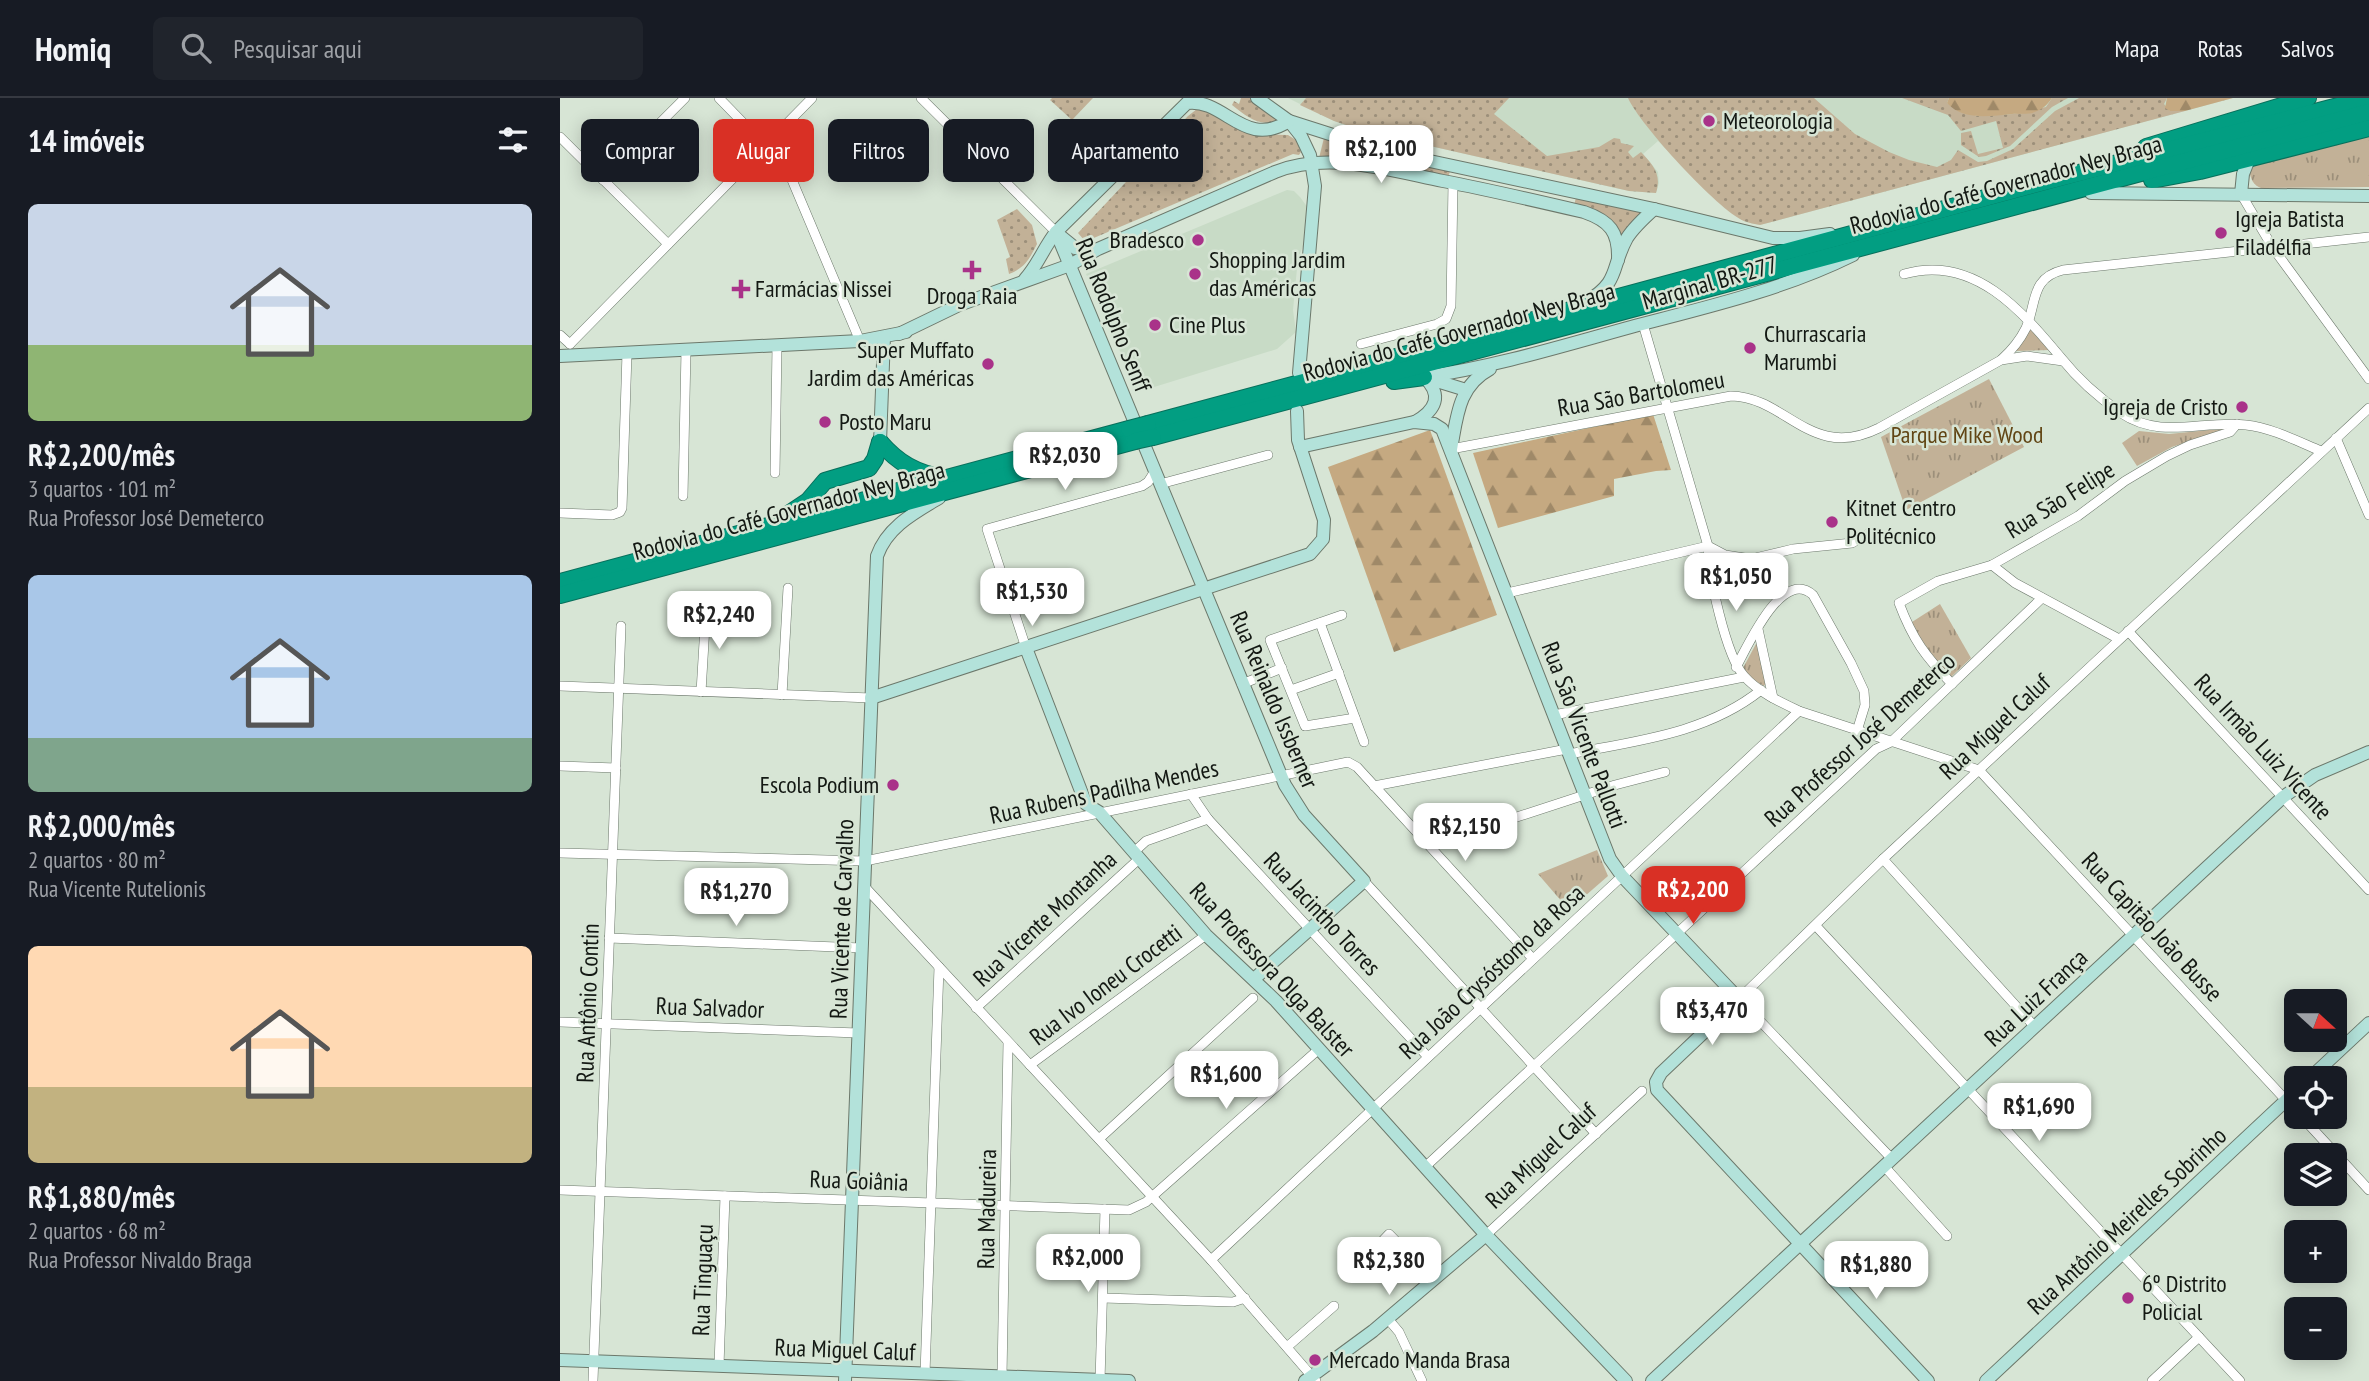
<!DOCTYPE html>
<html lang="pt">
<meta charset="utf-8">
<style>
body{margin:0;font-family:"PT Sans Narrow",sans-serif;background:#20242c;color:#f1f3f6;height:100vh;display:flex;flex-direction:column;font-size:26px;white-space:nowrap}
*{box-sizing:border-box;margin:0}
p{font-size:23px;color:#9ea1a6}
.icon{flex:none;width:38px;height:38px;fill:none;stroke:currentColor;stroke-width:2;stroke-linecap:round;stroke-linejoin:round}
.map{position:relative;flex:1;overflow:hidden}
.details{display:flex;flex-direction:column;background:#171b24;width:560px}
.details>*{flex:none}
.hud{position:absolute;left:21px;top:21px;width:665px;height:63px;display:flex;gap:14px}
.needle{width:46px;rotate:111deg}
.buttons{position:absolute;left:1724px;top:891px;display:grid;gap:14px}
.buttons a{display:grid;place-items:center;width:63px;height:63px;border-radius:10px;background:#171b24;box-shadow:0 4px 18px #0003;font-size:35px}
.price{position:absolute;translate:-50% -60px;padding:0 16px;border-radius:14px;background:#fff;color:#222;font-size:23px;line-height:46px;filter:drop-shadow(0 2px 4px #0008)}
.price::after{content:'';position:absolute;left:50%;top:42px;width:21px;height:16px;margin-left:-10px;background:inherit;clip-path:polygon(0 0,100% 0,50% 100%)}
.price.current{background:#d93025;color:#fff}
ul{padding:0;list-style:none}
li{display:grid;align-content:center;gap:14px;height:371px;padding:0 28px}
li span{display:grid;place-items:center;height:217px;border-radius:10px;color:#555}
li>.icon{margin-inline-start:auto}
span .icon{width:126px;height:126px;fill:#fffc;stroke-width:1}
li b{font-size:30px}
h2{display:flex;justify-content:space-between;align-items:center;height:84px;padding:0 28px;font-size:30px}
.chip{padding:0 24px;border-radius:10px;background:#171b24;box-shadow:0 4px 18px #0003;font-size:24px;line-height:63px}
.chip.current{background:#d93025;color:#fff}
header{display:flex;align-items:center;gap:42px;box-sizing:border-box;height:98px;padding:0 35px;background:#171b24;border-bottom:2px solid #363941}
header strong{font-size:33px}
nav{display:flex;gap:38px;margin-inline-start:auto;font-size:24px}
.search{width:490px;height:63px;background:#20242c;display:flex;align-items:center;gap:18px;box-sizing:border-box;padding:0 24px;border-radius:10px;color:#9ea1a6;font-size:26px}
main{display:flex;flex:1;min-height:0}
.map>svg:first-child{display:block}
.built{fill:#c8dbc6}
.grass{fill:url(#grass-dots)}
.forest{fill:url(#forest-firs)}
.park{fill:url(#park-tufts)}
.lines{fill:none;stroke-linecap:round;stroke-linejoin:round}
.street-casing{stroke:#6c786b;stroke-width:10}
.secondary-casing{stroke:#6c786b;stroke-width:14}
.highway-casing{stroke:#086f5b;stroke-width:18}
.street{stroke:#fff;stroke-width:9}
.secondary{stroke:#b3e2da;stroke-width:12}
.highway{stroke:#029e82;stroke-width:16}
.highway-bridge-casing{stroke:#086f5b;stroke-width:18;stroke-linecap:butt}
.highway-bridge{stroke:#029e82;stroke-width:16}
.poi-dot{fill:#a93289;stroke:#d7e5d5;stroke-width:2.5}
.labels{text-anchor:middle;stroke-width:5;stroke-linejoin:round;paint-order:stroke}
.poi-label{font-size:24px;fill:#131813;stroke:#d7e5d5;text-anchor:start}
.street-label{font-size:24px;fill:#131813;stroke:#d7e5d5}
.park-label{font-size:24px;fill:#614514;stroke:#d7e5d5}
</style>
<header>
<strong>Homiq</strong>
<div class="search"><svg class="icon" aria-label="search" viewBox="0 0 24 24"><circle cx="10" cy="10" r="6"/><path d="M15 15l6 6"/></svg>Pesquisar aqui</div>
<nav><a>Mapa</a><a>Rotas</a><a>Salvos</a></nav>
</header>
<main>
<section class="details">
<h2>14 imóveis<svg class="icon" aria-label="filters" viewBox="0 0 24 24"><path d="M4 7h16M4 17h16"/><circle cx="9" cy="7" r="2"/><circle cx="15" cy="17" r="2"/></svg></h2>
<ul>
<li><span style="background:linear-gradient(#c9d6e8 65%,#8fb573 0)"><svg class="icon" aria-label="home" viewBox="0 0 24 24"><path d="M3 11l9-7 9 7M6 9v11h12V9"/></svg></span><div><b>R$2,200/mês</b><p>3 quartos · 101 m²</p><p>Rua Professor José Demeterco</p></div></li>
<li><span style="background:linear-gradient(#a9c7e8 75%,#7fa58c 0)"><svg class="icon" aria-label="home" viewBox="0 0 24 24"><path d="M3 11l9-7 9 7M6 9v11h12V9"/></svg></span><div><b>R$2,000/mês</b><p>2 quartos · 80 m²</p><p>Rua Vicente Rutelionis</p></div></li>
<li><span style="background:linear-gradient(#ffd9b3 65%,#c2b280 0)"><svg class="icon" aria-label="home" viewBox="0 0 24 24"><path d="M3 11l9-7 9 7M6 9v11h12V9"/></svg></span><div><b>R$1,880/mês</b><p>2 quartos · 68 m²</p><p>Rua Professor Nivaldo Braga</p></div></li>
</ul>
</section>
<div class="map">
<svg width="1809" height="1283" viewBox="0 0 1809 1283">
<defs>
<pattern id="grass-dots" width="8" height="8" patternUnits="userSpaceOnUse" patternTransform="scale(1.75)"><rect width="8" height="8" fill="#c2b197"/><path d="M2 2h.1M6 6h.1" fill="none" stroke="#9c8f7a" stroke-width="1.8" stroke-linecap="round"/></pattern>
<pattern id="forest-firs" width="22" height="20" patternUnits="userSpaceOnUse" patternTransform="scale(1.75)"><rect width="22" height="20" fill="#c5a981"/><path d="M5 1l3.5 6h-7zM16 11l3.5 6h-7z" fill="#9f8968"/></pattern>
<pattern id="park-tufts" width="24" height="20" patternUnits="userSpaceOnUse" patternTransform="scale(1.75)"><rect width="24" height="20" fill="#c2b197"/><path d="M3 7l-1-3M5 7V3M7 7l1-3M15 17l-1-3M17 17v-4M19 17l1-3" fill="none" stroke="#9c8f7a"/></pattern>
</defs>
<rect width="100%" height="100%" fill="#d7e5d5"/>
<g class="built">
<polygon points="728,0 1673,0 1200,127 1185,124 1167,111 1098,43 1083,56 1098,74 1099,85 1096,95 1069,93 804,33 774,23"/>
<polygon points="727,92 734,93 740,99 748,110 745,144 738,160 733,212 736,234 717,251 578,294 526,176"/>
</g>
<g class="grass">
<polygon points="492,0 533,0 512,22 490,2"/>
<path d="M681,0H690L719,22C699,30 688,19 672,7L674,3L679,6Z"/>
<path d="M746,0H949L934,16L987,58L1039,49L1054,40L1060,41L1061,45L1074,48L1068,54L1073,60L1081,54C1093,67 1102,76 1096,95L1069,93L804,33L774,23L740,7Z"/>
<path d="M1068,0H1254L1295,36L1329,54L1349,62L1377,69L1391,62L1398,52L1418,64L1427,63L1453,51L1495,13L1519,0H1607L1604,6L1610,13H1625L1200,127C1195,126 1189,125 1184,123C1158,112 1080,27 1068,0Z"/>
<polygon points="1342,0 1389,0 1387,5 1417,18 1453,16 1486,9 1492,0 1508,0 1492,9 1450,48 1426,58 1419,59 1401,47 1401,35 1411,33 1418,56 1443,50 1436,23 1401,33 1388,17"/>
<polygon points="646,10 698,36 728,37 736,42 741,54 739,57 733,56 529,142 524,142 518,135 628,18 637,11"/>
<polygon points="764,40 799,52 890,73 888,80 759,60"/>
<polygon points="1017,95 1094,111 1065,145 1054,135 1013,112"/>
<path d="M457,111L472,127L477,146C470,160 465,170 449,176L446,161L450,159L437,122Z"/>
</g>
<g class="forest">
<path d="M1389,0H1492C1487,7 1483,11 1475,14C1468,17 1460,15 1452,16C1430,18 1403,23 1387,5Z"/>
<polygon points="1607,0 1673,0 1625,13 1610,13 1605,10"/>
<polygon points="1093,316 1111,372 1096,373 1054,381 1054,398 938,430 913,355"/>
<polygon points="870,332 937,517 834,554 768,369"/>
</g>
<g class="park">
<path d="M1809,34V89L1701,90C1693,87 1691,81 1689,73L1693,67Z"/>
<polygon points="1469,230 1490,252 1456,253"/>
<polygon points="1429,281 1464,349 1346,412 1321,339"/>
<polygon points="1669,330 1612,349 1577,368 1562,345 1579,333 1609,336"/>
<polygon points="1380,506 1411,560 1391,579 1360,544 1352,524"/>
<polygon points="1197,544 1206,585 1204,588 1193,582 1183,570"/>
<polygon points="1037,752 1048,778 1009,812 978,776"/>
</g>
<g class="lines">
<defs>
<g id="street">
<polyline points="159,0 227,70 300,243"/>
<polyline points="361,0 496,134"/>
<polyline points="0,39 108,146"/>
<polyline points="43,82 125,0"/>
<polyline points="1681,96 1713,150 1809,281"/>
<path d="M1344,176C1414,156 1462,213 1502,261C1518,281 1541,301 1561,315C1601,342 1642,322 1686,327C1712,330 1737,343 1761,353"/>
<path d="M1083,226L1148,448C1148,476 1166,558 1184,578C1198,594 1220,604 1239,613L1419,672L1736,1013"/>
<polyline points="0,237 10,246"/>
<polyline points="10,246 252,0"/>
<polyline points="801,246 877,226 886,221 891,208 893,85"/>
<path d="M1442,261C1452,252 1460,242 1466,230C1477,205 1470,180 1503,172L1809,139"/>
<polyline points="1776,340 1809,417"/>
<path d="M891,351L1171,298C1227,299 1251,364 1319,330L1441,262L1467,258L1503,263"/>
<polyline points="215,375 217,248"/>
<polyline points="600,386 708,357"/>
<polyline points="123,398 126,252"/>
<polyline points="0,415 52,417 60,414 62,410 67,255"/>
<polyline points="1432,467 1455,485 1559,541"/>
<polyline points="947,495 1148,448 1165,457 1191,461 1233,451 1292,445 1308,436"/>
<polyline points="782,517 710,542 745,628 795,620"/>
<polyline points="760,525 804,644"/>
<polyline points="1198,531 1213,600"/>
<polyline points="1568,533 1809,792"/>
<polyline points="466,550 427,431 582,388 588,384 595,373"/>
<path d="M1176,569C1188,548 1222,469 1253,497L1291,565L1304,593L1305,607L1297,633"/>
<polyline points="682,586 722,570"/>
<path d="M1392,586C1365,558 1353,542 1339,505L1378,483L1432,467L1518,418L1565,383L1607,358L1630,347L1670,334L1677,326"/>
<polyline points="0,588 311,600"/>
<polyline points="731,592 779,575"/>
<polyline points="141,594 146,511"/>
<polyline points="222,597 228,490"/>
<polyline points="994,617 1184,579"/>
<path d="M1009,656C1075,643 1146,636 1201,592"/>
<polyline points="0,668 56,670"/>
<polyline points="814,688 1007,651"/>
<polyline points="631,696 648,721 868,959"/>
<polyline points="923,730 1055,687 1105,674"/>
<polyline points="574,754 586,743 648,721"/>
<polyline points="0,755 305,763 788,664 797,669 973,861"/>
<polyline points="1323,761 1475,929"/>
<polyline points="804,783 1036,1036"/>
<polyline points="304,788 651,1162 756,1283"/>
<polyline points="1256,828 1680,1283"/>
<polyline points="49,840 302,850"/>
<polyline points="416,910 580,760"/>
<polyline points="0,924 298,935"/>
<polyline points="470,967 646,837"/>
<polyline points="1741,1018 1809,1092"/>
<polyline points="539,1041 693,900"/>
<polyline points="1332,1061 1179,901 1323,761 1809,310"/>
<polyline points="1324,1068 1387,1138"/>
<polyline points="865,1069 1316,651 1331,644 1482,500"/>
<polyline points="0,1092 569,1112 586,1104 759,951"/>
<polyline points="926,1137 1082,993"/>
<polyline points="809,1157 829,1136 874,1182"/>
<polyline points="651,1162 1239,613"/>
<polyline points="543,1200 673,1204 685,1200"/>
<polyline points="828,1221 839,1234 862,1283"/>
<polyline points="727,1249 774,1208"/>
<polyline points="159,1268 165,1098"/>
<polyline points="365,1276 379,869"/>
<polyline points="442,1278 448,944"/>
<polyline points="33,1283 61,528"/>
<polyline points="540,1283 545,1111"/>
<polyline points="1592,1283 1639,1239"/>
</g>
<g id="secondary">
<polyline points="697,0 729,23 823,53 1094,111 1213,140 1240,140 1270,136"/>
<polyline points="729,23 741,38 750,57 755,88 739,275"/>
<polyline points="1531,95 1809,98"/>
<polyline points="1681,96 1683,76 1689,61"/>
<polyline points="496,134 725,687 744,717 804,783 694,881"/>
<polyline points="499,137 515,150 535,152"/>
<path d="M465,181C478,167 484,149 496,134L627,5C665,0 684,52 729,23"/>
<path d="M1026,204C1061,183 1050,171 1067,140C1074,129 1084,120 1094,111"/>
<path d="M339,236L399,207L510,167L538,151L715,74C768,53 829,72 883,83C930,92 977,103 1024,114C1050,123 1059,134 1058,162"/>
<polyline points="0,258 300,243 346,234"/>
<path d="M864,279C934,269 1002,248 1071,229C1147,209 1222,192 1293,157"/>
<polyline points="867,280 906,292"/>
<path d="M855,324C876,312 883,297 864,279"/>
<polyline points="320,344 324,239"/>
<polyline points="740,349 854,324 874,326 882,331 1050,761 1062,778 1179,901 1101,975 1096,984 1097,992 1368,1283"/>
<path d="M891,351C897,319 898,288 930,271"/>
<polyline points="466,550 526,706 539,714 646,837 716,903 926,1137 1066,1283"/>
<polyline points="311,600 750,456 763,441 764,422 738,342 737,313"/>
<polyline points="1750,980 1809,925"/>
<polyline points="0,1262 569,1283"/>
<path d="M285,1283L317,458C327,429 354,415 379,400"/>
<polyline points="745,1283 813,1233 926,1137"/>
<polyline points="1092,1283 1723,699 1755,677 1809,654"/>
<polyline points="1426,1283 1736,993"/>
</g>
<g id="highway">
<polyline points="1586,49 1748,0"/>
<polyline points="1592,82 1640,73 1809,30"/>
<polyline points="834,283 864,279"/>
<polyline points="588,326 1488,83 1809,0"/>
<polyline points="593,339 1809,14"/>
<path d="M320,344C338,365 356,375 384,380"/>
<polyline points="224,419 248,403 265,383 309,370 315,361 320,344"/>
<polyline points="0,484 569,331"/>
<polyline points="0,497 575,343"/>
</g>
</defs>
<use href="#street" class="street-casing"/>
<use href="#secondary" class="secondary-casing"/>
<use href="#highway" class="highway-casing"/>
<use href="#street" class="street"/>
<use href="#secondary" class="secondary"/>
<use href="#highway" class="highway"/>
<defs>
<g id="highway-bridge">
<polyline points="569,331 588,326"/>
<polyline points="575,343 593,339"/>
</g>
</defs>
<use href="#highway-bridge" class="highway-bridge-casing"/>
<use href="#highway-bridge" class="highway-bridge"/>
</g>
<g class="poi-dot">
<circle cx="1149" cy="23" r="7"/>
<circle cx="1661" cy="135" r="7"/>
<circle cx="638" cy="142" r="7"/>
<path d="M408.5 161.5h7v7h7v7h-7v7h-7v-7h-7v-7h7z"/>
<circle cx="635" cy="176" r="7"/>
<path d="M177.5 180.5h7v7h7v7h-7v7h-7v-7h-7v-7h7z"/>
<circle cx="595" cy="227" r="7"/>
<circle cx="1190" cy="250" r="7"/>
<circle cx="428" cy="266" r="7"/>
<circle cx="1682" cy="309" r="7"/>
<circle cx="265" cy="324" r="7"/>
<circle cx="1272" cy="424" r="7"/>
<circle cx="333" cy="687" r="7"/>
<circle cx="1568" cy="1200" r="7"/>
<circle cx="755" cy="1262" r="7"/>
</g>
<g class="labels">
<g class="poi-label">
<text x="1163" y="31">Meteorologia</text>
<text x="1675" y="129">Igreja Batista<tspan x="1675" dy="28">Filadélfia</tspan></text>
<text x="624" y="150" text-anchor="end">Bradesco</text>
<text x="649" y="170">Shopping Jardim<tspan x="649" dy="28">das Américas</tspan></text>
<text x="195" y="199">Farmácias Nissei</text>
<text x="412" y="206" text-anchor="middle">Droga Raia</text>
<text x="609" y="235">Cine Plus</text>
<text x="1204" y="244">Churrascaria<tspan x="1204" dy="28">Marumbi</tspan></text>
<text x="414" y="260" text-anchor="end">Super Muffato<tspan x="414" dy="28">Jardim das Américas</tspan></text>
<text x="1668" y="317" text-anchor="end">Igreja de Cristo</text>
<text x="279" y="332">Posto Maru</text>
<text x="1286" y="418">Kitnet Centro<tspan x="1286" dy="28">Politécnico</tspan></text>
<text x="319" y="695" text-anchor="end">Escola Podium</text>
<text x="1582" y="1194">6º Distrito<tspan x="1582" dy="28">Policial</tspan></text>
<text x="769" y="1270">Mercado Manda Brasa</text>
</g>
<g class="street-label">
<text transform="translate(1446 87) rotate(-15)" y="8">Rodovia do Café Governador Ney Braga</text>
<text transform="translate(1150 185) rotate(-16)" y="8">Marginal BR-277</text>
<text transform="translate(553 217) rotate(68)" y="8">Rua Rodolpho Senff</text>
<text transform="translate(899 234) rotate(-15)" y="8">Rodovia do Café Governador Ney Braga</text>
<text transform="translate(1081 296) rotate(-10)" y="8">Rua São Bartolomeu</text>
<text transform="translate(1500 402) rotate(-32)" y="8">Rua São Felipe</text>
<text transform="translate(229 413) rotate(-15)" y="8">Rodovia do Café Governador Ney Braga</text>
<text transform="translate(714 602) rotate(67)" y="8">Rua Reinaldo Issberner</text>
<text transform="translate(1435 629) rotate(-43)" y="8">Rua Miguel Caluf</text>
<text transform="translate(1024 637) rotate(69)" y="8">Rua São Vicente Pallotti</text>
<text transform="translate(1300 642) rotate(-42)" y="8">Rua Professor José Demeterco</text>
<text transform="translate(1703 649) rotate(47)" y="8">Rua Irmão Luiz Vicente</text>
<text transform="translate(544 694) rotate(-12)" y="8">Rua Rubens Padilha Mendes</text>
<text transform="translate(762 816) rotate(47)" y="8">Rua Jacintho Torres</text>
<text transform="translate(282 821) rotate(-88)" y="8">Rua Vicente de Carvalho</text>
<text transform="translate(485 821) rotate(-43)" y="8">Rua Vicente Montanha</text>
<text transform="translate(1592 829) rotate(47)" y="8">Rua Capitão João Busse</text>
<text transform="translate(712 872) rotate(47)" y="8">Rua Professora Olga Balster</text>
<text transform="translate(932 874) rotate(-43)" y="8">Rua João Crysóstomo da Rosa</text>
<text transform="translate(546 887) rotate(-37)" y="8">Rua Ivo Ioneu Crocetti</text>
<text transform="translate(1476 900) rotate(-43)" y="8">Rua Luiz França</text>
<text transform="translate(28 905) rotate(-88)" y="8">Rua Antônio Contin</text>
<text transform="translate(150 910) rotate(2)" y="8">Rua Salvador</text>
<text transform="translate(981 1058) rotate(-43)" y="8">Rua Miguel Caluf</text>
<text transform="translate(299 1083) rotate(2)" y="8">Rua Goiânia</text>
<text transform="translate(427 1111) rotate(-89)" y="8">Rua Madureira</text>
<text transform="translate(1567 1123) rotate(-43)" y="8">Rua Antônio Meirelles Sobrinho</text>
<text transform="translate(143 1182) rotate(-88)" y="8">Rua Tinguaçu</text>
<text transform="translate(285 1252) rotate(2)" y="8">Rua Miguel Caluf</text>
</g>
<g class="park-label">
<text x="1407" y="345">Parque Mike Wood</text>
</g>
</g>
</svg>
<div class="buttons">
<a><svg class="needle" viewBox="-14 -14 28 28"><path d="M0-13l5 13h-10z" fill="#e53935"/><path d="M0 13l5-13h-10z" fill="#9ea1a6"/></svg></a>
<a><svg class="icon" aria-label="locate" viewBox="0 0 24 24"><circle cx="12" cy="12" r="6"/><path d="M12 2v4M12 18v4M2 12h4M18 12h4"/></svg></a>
<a><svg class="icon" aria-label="layers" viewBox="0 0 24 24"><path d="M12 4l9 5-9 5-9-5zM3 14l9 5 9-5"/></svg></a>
<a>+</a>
<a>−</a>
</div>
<b class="price" style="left:821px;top:87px">R$2,100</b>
<b class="price" style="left:505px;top:394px">R$2,030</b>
<b class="price" style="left:1176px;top:515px">R$1,050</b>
<b class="price" style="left:472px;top:530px">R$1,530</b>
<b class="price" style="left:159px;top:553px">R$2,240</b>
<b class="price" style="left:905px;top:765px">R$2,150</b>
<b class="price current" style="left:1133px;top:828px">R$2,200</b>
<b class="price" style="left:176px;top:830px">R$1,270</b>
<b class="price" style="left:1152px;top:949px">R$3,470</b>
<b class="price" style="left:666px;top:1013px">R$1,600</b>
<b class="price" style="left:1479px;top:1045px">R$1,690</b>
<b class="price" style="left:528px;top:1196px">R$2,000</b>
<b class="price" style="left:829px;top:1199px">R$2,380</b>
<b class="price" style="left:1316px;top:1203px">R$1,880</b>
<div class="hud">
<a class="chip">Comprar</a>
<a class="chip current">Alugar</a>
<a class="chip">Filtros</a>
<a class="chip">Novo</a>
<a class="chip">Apartamento</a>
</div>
</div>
</main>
